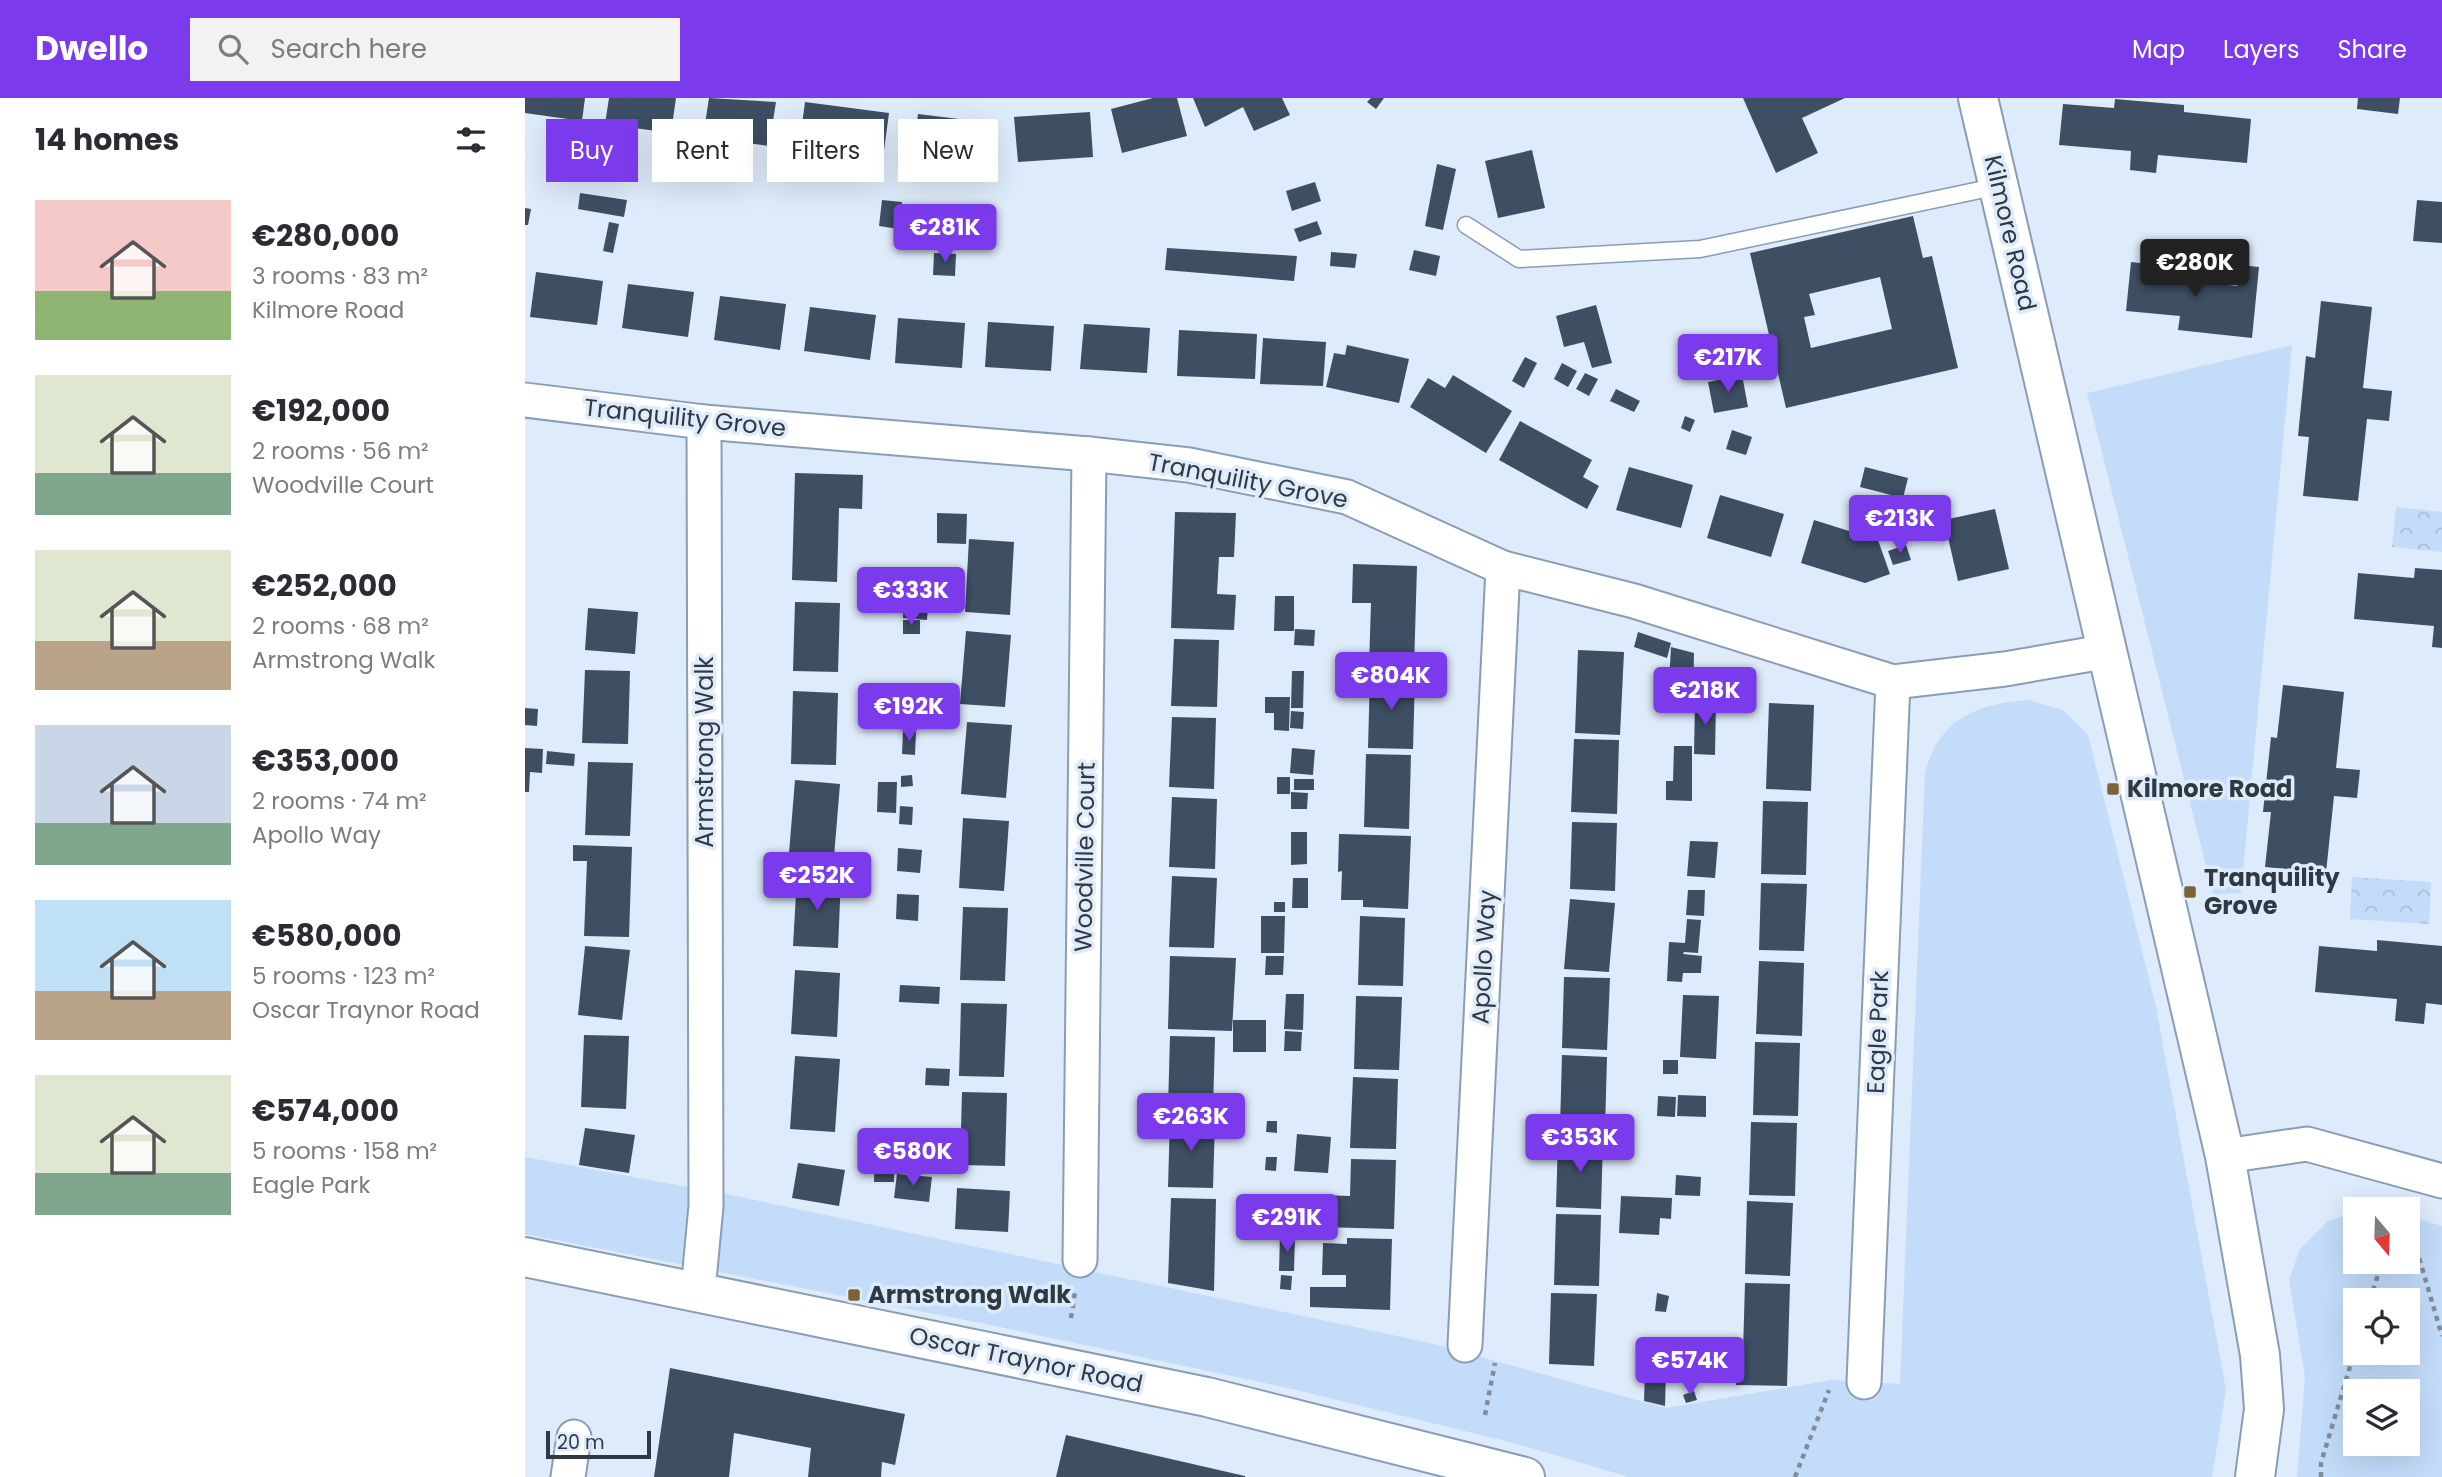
<!DOCTYPE html>
<meta charset="utf-8">
<style>
body{margin:0;font-family:Poppins,sans-serif;background:#f2f2f3;color:#2b2b33;height:100vh;display:flex;flex-direction:column;font-size:26px;white-space:nowrap}
*{box-sizing:border-box;margin:0}
p{font-size:23px;color:#7c7c81}
.icon{flex:none;width:38px;height:38px;fill:none;stroke:currentColor;stroke-width:2;stroke-linecap:round;stroke-linejoin:round}
.map{position:relative;flex:1;overflow:hidden}
.panel{display:flex;flex-direction:column;background:#fff;width:525px}
.panel>*{flex:none}
.guide{position:absolute;left:21px;top:21px;width:665px;height:63px;display:flex;gap:14px}
.needle{width:46px;rotate:161deg}
.tools{position:absolute;left:1818px;top:1099px;display:grid;gap:14px}
.tools a{display:grid;place-items:center;width:77px;height:77px;border-radius:0px;background:#fff;box-shadow:0 7px 28px #0002;font-size:35px}
.scale{position:absolute;left:21px;bottom:18px;width:105px;box-sizing:border-box;padding-left:7px;border:4px solid #303842;border-top:0;font-size:19px;line-height:24px;white-space:nowrap;color:#303842;-webkit-text-stroke:5px #deebfa;paint-order:stroke}
.price{position:absolute;translate:-50% -60px;padding:0 16px;border-radius:7px;background:#7c3aed;color:#fff;font-size:23px;line-height:46px;filter:drop-shadow(0 2px 4px #0008)}
.price::after{content:'';position:absolute;left:50%;top:42px;width:21px;height:16px;margin-left:-10px;background:inherit;clip-path:polygon(0 0,100% 0,50% 100%)}
.price.on{background:#222;color:#fff}
ul{padding:0;list-style:none}
li{display:flex;align-items:center;gap:21px;height:175px;padding:0 35px}
li span{display:grid;place-items:center;flex:none;width:196px;height:140px;border-radius:0px;color:#555}
li>.icon{margin-inline-start:auto}
span .icon{width:84px;height:84px;fill:#fffc;stroke-width:1}
li b{font-size:30px}
h2{display:flex;justify-content:space-between;align-items:center;height:84px;padding:0 35px;font-size:30px}
.pill{padding:0 24px;border-radius:0px;background:#fff;box-shadow:0 7px 28px #0002;font-size:24px;line-height:63px}
.pill.on{background:#7c3aed;color:#fff}
header{display:flex;align-items:center;gap:42px;box-sizing:border-box;height:98px;padding:0 35px;background:#7c3aed;color:#fff}
header strong{font-size:33px}
nav{display:flex;gap:38px;margin-inline-start:auto;font-size:24px}
.search{width:490px;height:63px;background:#f2f2f3;display:flex;align-items:center;gap:18px;box-sizing:border-box;padding:0 24px;border-radius:0px;color:#7c7c81;font-size:26px}
main{display:flex;flex:1;min-height:0}
.map>svg:first-child{display:block}
.grass{fill:#c2dcfa;fill-rule:evenodd}
.park{fill:url(#park-crowns)}
.building{fill:#3e4f64;fill-rule:evenodd}
.lines{fill:none;stroke-linecap:round;stroke-linejoin:round}
.lane-casing{stroke:#899db4;stroke-width:19}
.street-casing{stroke:#899db4;stroke-width:37}
.secondary-casing{stroke:#899db4;stroke-width:42}
.path{stroke:#838d9a;stroke-width:4.5;stroke-dasharray:5 5;stroke-linecap:butt}
.lane{stroke:#fff;stroke-width:16}
.street{stroke:#fff;stroke-width:33}
.secondary{stroke:#fff;stroke-width:38}
.poi-dot{fill:#7d6335;stroke:#deebfa;stroke-width:2.5}
.labels{text-anchor:middle;stroke-width:7;stroke-linejoin:round;paint-order:stroke}
.street-label{font-size:24px;fill:#303842;stroke:#deebfa}
.poi-label{font-size:24px;font-weight:bold;fill:#303842;stroke:#deebfa;text-anchor:start}
</style>
<header>
<strong>Dwello</strong>
<div class="search"><svg class="icon" aria-label="search" viewBox="0 0 24 24"><circle cx="10" cy="10" r="6"/><path d="M15 15l6 6"/></svg>Search here</div>
<nav><a>Map</a><a>Layers</a><a>Share</a></nav>
</header>
<main>
<section class="panel">
<h2>14 homes<svg class="icon" aria-label="filters" viewBox="0 0 24 24"><path d="M4 7h16M4 17h16"/><circle cx="9" cy="7" r="2"/><circle cx="15" cy="17" r="2"/></svg></h2>
<ul>
<li><span style="background:linear-gradient(#f6c9c9 65%,#8fb573 0)"><svg class="icon" aria-label="home" viewBox="0 0 24 24"><path d="M3 11l9-7 9 7M6 9v11h12V9"/></svg></span><div><b>€280,000</b><p>3 rooms · 83 m²</p><p>Kilmore Road</p></div></li>
<li><span style="background:linear-gradient(#dfe7d0 70%,#7fa58c 0)"><svg class="icon" aria-label="home" viewBox="0 0 24 24"><path d="M3 11l9-7 9 7M6 9v11h12V9"/></svg></span><div><b>€192,000</b><p>2 rooms · 56 m²</p><p>Woodville Court</p></div></li>
<li><span style="background:linear-gradient(#dfe7d0 65%,#b9a48a 0)"><svg class="icon" aria-label="home" viewBox="0 0 24 24"><path d="M3 11l9-7 9 7M6 9v11h12V9"/></svg></span><div><b>€252,000</b><p>2 rooms · 68 m²</p><p>Armstrong Walk</p></div></li>
<li><span style="background:linear-gradient(#c9d6e8 70%,#7fa58c 0)"><svg class="icon" aria-label="home" viewBox="0 0 24 24"><path d="M3 11l9-7 9 7M6 9v11h12V9"/></svg></span><div><b>€353,000</b><p>2 rooms · 74 m²</p><p>Apollo Way</p></div></li>
<li><span style="background:linear-gradient(#bfe0f5 65%,#b9a48a 0)"><svg class="icon" aria-label="home" viewBox="0 0 24 24"><path d="M3 11l9-7 9 7M6 9v11h12V9"/></svg></span><div><b>€580,000</b><p>5 rooms · 123 m²</p><p>Oscar Traynor Road</p></div></li>
<li><span style="background:linear-gradient(#dfe7d0 70%,#7fa58c 0)"><svg class="icon" aria-label="home" viewBox="0 0 24 24"><path d="M3 11l9-7 9 7M6 9v11h12V9"/></svg></span><div><b>€574,000</b><p>5 rooms · 158 m²</p><p>Eagle Park</p></div></li>
</ul>
</section>
<div class="map">
<svg width="1917" height="1379" viewBox="0 0 1917 1379">
<defs>
<pattern id="park-crowns" width="20" height="18" patternUnits="userSpaceOnUse" patternTransform="scale(1.75)"><rect width="20" height="18" fill="#c2dcfa"/><path d="M2 6a3 3 0 1 1 6 0M12 15a3 3 0 1 1 6 0" fill="none" stroke="#a7bed8"/></pattern>
</defs>
<rect width="100%" height="100%" fill="#deebfa"/>
<g class="grass">
<polygon points="1767,247 1716,795 1688,796 1562,295"/>
<path d="M1503,602L1538,612L1563,637L1631,909L1701,1292L1687,1379H1104L985,1344L763,1290L456,1225L0,1136V1059L211,1098L905,1245L1141,1310L1307,1282L1375,1286L1400,675C1414,621 1451,606 1503,602Z"/>
<path d="M1830,1114V1164H1883V1118L1917,1128V1379H1772L1780,1279L1764,1182L1775,1151L1803,1123ZM1883,1202V1255H1830V1202ZM1883,1293V1346H1830V1293Z"/>
</g>
<g class="park">
<polygon points="1871,409 1917,414 1917,454 1867,449"/>
<polygon points="1827,779 1906,784 1904,826 1825,821"/>
</g>
<g class="building">
<polygon points="0,0 60,0 57,23 0,15"/>
<polygon points="84,0 151,0 146,35 80,26"/>
<polygon points="184,0 251,4 244,48 178,39"/>
<polygon points="628,0 652,0 662,38 597,55 586,11"/>
<polygon points="668,0 757,0 765,17 729,33 718,9 680,29"/>
<polygon points="846,0 859,0 851,11 842,4"/>
<polygon points="1218,0 1320,0 1277,20 1293,55 1251,75"/>
<polygon points="1833,0 1875,0 1873,16 1832,11"/>
<polygon points="1590,1 1659,7 1659,14 1726,21 1722,65 1633,57 1631,75 1605,72 1606,53 1534,47 1538,6 1589,10"/>
<polygon points="280,4 364,15 358,60 274,49"/>
<polygon points="565,14 568,59 493,64 489,19"/>
<polygon points="393,16 459,24 453,69 387,61"/>
<polygon points="1007,52 1020,110 973,120 960,63"/>
<polygon points="912,66 931,71 918,132 900,128"/>
<polygon points="790,84 796,103 767,113 761,93"/>
<polygon points="55,95 102,102 99,119 53,111"/>
<polygon points="357,102 377,104 374,131 354,128"/>
<polygon points="1892,102 1917,104 1917,145 1888,143"/>
<polygon points="0,110 6,111 3,127 0,127"/>
<path d="M1388,118L1398,160L1407,158L1433,270L1261,310L1225,155ZM1355,179L1367,231L1286,250L1279,219L1290,217L1284,196Z"/>
<polygon points="792,123 797,136 774,144 769,131"/>
<polygon points="84,124 94,126 88,155 78,153"/>
<polygon points="642,150 772,158 769,183 640,172"/>
<polygon points="889,152 915,158 911,178 884,172"/>
<polygon points="806,154 832,156 830,170 805,168"/>
<polygon points="409,155 431,156 430,178 408,177"/>
<polygon points="1606,164 1668,171 1667,183 1712,188 1714,167 1734,169 1727,240 1653,232 1655,218 1601,213"/>
<polygon points="11,174 78,183 72,227 5,219"/>
<polygon points="103,186 169,194 163,239 97,230"/>
<polygon points="195,198 261,206 255,252 189,242"/>
<polygon points="1796,203 1847,209 1838,290 1867,293 1864,323 1842,321 1833,403 1778,398 1784,339 1773,338 1781,258 1790,260"/>
<polygon points="1071,207 1087,265 1067,270 1059,244 1039,249 1031,218"/>
<polygon points="285,209 351,217 345,262 279,253"/>
<polygon points="373,220 440,225 437,270 370,265"/>
<polygon points="463,224 529,228 526,273 460,269"/>
<polygon points="559,226 625,230 622,275 555,271"/>
<polygon points="654,232 732,236 730,281 652,278"/>
<polygon points="738,240 801,244 798,288 735,286"/>
<polygon points="822,247 884,261 874,305 801,289 809,255 820,257"/>
<polygon points="1000,259 1012,265 999,290 987,283"/>
<polygon points="1037,265 1052,273 1043,289 1029,281"/>
<polygon points="1060,275 1073,281 1064,298 1051,291"/>
<polygon points="928,277 987,313 961,355 885,309 903,280 920,290"/>
<polygon points="1217,277 1223,309 1189,315 1183,284"/>
<polygon points="1091,291 1115,303 1109,314 1085,303"/>
<polygon points="1160,318 1170,322 1165,334 1156,330"/>
<polygon points="995,323 1067,362 1058,379 1074,388 1062,411 974,362"/>
<polygon points="1207,332 1227,339 1221,357 1201,351"/>
<polygon points="1104,369 1168,387 1156,430 1091,412"/>
<polygon points="1340,369 1383,380 1378,400 1335,389"/>
<polygon points="270,375 338,377 337,411 314,410 312,484 267,482"/>
<polygon points="1195,397 1259,416 1246,459 1182,440"/>
<polygon points="1470,411 1484,471 1433,483 1419,422"/>
<polygon points="650,414 711,415 709,459 694,459 692,496 711,497 709,532 646,530"/>
<polygon points="412,415 442,416 441,446 412,445"/>
<polygon points="1289,422 1353,442 1365,476 1340,485 1276,465"/>
<polygon points="444,441 489,444 485,517 440,514"/>
<polygon points="1381,447 1386,462 1368,467 1363,453"/>
<polygon points="828,466 892,468 889,570 844,568 846,505 827,505"/>
<polygon points="1890,470 1917,472 1917,550 1907,549 1909,528 1829,521 1833,475 1889,480"/>
<polygon points="381,478 405,479 402,522 378,520"/>
<polygon points="750,498 769,498 769,533 749,533"/>
<polygon points="270,504 315,505 313,574 268,573"/>
<polygon points="63,510 113,514 110,556 60,552"/>
<rect x="378" y="522" width="17" height="14"/>
<polygon points="770,531 790,532 789,548 769,547"/>
<polygon points="441,533 486,537 480,609 435,606"/>
<polygon points="1113,534 1146,545 1142,560 1109,549"/>
<polygon points="649,541 694,542 692,609 646,608"/>
<polygon points="1146,549 1169,555 1168,604 1143,604"/>
<polygon points="1053,552 1099,554 1095,637 1050,635"/>
<polygon points="60,572 105,573 103,646 57,645"/>
<polygon points="767,573 779,573 778,610 766,610"/>
<polygon points="845,577 890,578 888,651 843,650"/>
<polygon points="1758,587 1819,594 1811,670 1835,672 1832,700 1809,698 1801,775 1740,769 1746,714 1738,714 1746,639 1752,640"/>
<polygon points="268,593 313,595 311,667 266,666"/>
<polygon points="740,599 765,599 764,633 749,632 749,615 740,615"/>
<polygon points="1170,602 1191,602 1190,657 1169,656"/>
<polygon points="1244,605 1289,607 1286,693 1241,691"/>
<polygon points="0,610 13,611 12,628 0,627"/>
<polygon points="766,613 779,614 778,631 765,630"/>
<polygon points="647,619 691,620 689,691 644,689"/>
<polygon points="442,624 487,627 481,700 436,696"/>
<polygon points="378,633 391,634 390,657 377,656"/>
<polygon points="1049,641 1094,642 1092,716 1046,714"/>
<polygon points="1149,648 1167,648 1167,703 1141,702 1141,683 1148,683"/>
<polygon points="0,650 18,651 17,675 5,674 4,694 0,694"/>
<polygon points="767,650 790,652 788,677 765,675"/>
<polygon points="22,653 50,656 49,668 21,666"/>
<polygon points="841,656 886,657 884,731 839,729"/>
<polygon points="63,664 108,665 105,738 60,737"/>
<polygon points="387,677 388,688 376,689 376,678"/>
<rect x="752" y="679" width="13" height="17"/>
<rect x="769" y="681" width="20" height="11"/>
<polygon points="270,682 315,686 309,759 264,755"/>
<polygon points="353,684 372,684 371,715 352,714"/>
<polygon points="766,694 783,695 782,711 766,711"/>
<polygon points="647,699 692,701 690,771 644,769"/>
<polygon points="1238,703 1283,704 1281,777 1236,776"/>
<polygon points="375,708 388,709 387,727 374,726"/>
<polygon points="438,720 484,723 479,793 434,790"/>
<polygon points="1047,724 1092,725 1090,793 1045,791"/>
<polygon points="766,734 782,734 782,766 766,767"/>
<polygon points="814,736 886,738 883,811 838,809 838,802 816,802 817,773 813,774"/>
<polygon points="1165,743 1193,744 1190,780 1162,778"/>
<polygon points="48,747 107,749 104,839 59,838 62,763 48,763"/>
<polygon points="373,750 397,752 395,775 372,773"/>
<polygon points="272,778 316,780 313,850 268,848"/>
<polygon points="647,778 692,780 689,850 644,849"/>
<polygon points="768,780 783,780 783,810 767,810"/>
<polygon points="1236,785 1282,786 1279,853 1234,852"/>
<polygon points="1163,792 1180,792 1179,818 1161,817"/>
<polygon points="372,796 394,797 393,823 371,821"/>
<polygon points="1045,801 1090,805 1084,874 1039,871"/>
<rect x="749" y="804" width="11" height="10"/>
<polygon points="438,809 483,810 480,883 435,882"/>
<polygon points="736,818 760,818 759,855 736,855"/>
<polygon points="835,818 880,820 878,888 833,887"/>
<polygon points="1162,821 1176,822 1173,855 1159,854 1158,856 1177,858 1176,875 1158,875 1157,884 1142,883 1144,844 1160,845"/>
<polygon points="1852,842 1917,848 1917,907 1901,905 1899,926 1870,923 1872,901 1790,894 1794,848 1852,853"/>
<polygon points="60,848 105,852 97,922 53,917"/>
<polygon points="645,858 711,860 707,933 643,931"/>
<polygon points="741,858 759,858 758,877 740,877"/>
<polygon points="1234,863 1279,865 1277,938 1231,936"/>
<polygon points="270,872 315,875 312,939 266,936"/>
<polygon points="1039,879 1085,880 1082,952 1037,950"/>
<polygon points="375,887 415,889 414,906 374,904"/>
<polygon points="761,896 779,896 778,932 759,931"/>
<polygon points="1158,897 1194,898 1191,961 1155,959"/>
<polygon points="831,898 877,899 874,972 829,971"/>
<polygon points="436,905 482,906 479,979 434,978"/>
<rect x="708" y="922" width="33" height="32"/>
<polygon points="760,933 777,934 776,953 759,953"/>
<polygon points="59,937 104,938 101,1011 56,1009"/>
<polygon points="645,938 690,939 688,1012 643,1010"/>
<polygon points="1230,944 1275,945 1273,1018 1228,1017"/>
<polygon points="1037,957 1082,959 1080,1031 1035,1029"/>
<polygon points="270,958 315,961 310,1034 265,1031"/>
<rect x="1138" y="962" width="15" height="14"/>
<polygon points="401,970 425,971 424,988 400,987"/>
<polygon points="828,979 873,981 871,1051 825,1050"/>
<polygon points="437,994 482,995 480,1068 435,1067"/>
<polygon points="1153,997 1181,998 1181,1019 1152,1018"/>
<polygon points="1133,998 1151,999 1150,1019 1132,1018"/>
<polygon points="645,1020 690,1021 688,1090 643,1089"/>
<polygon points="742,1023 752,1023 752,1035 741,1034"/>
<polygon points="1226,1024 1272,1025 1270,1098 1224,1097"/>
<polygon points="60,1030 110,1037 104,1075 54,1067"/>
<polygon points="772,1036 806,1039 803,1075 769,1073"/>
<polygon points="1033,1041 1078,1042 1076,1111 1031,1109"/>
<polygon points="350,1051 369,1051 369,1084 349,1084"/>
<polygon points="741,1059 752,1059 751,1073 740,1072"/>
<polygon points="826,1061 871,1062 869,1131 795,1129 796,1097 825,1098"/>
<polygon points="273,1065 320,1072 314,1108 267,1100"/>
<polygon points="372,1076 407,1079 404,1104 369,1100"/>
<polygon points="1151,1077 1176,1079 1175,1098 1150,1097"/>
<polygon points="432,1090 485,1093 483,1134 430,1131"/>
<polygon points="1096,1098 1147,1100 1146,1121 1135,1120 1134,1137 1094,1135"/>
<polygon points="646,1100 691,1101 689,1193 643,1185"/>
<polygon points="1222,1103 1268,1105 1265,1178 1220,1176"/>
<polygon points="1031,1116 1076,1117 1074,1188 1029,1187"/>
<polygon points="756,1117 768,1117 767,1135 755,1135"/>
<polygon points="755,1138 770,1138 769,1173 754,1173"/>
<polygon points="822,1140 867,1141 865,1212 785,1209 785,1189 821,1189 821,1177 797,1177 798,1145 822,1146"/>
<polygon points="756,1177 767,1178 766,1192 755,1191"/>
<polygon points="1220,1185 1265,1186 1262,1288 1211,1287 1211,1254 1218,1254"/>
<polygon points="1026,1195 1072,1196 1069,1268 1024,1266"/>
<polygon points="1132,1195 1144,1198 1141,1214 1130,1213"/>
<polygon points="145,1270 380,1316 370,1367 357,1364 356,1379 283,1379 286,1350 209,1335 204,1379 129,1379"/>
<polygon points="1120,1272 1141,1273 1140,1308 1119,1303"/>
<polygon points="1169,1293 1172,1302 1161,1305 1158,1297"/>
<polygon points="541,1337 720,1378 720,1379 531,1379"/>
</g>
<g class="lines">
<defs>
<polyline id="lane" points="941,127 994,161 1175,151 1474,88"/>
<g id="street">
<polyline points="0,302 179,324 564,356 664,367 822,399 978,470 1109,503 1368,584 1480,571 1584,553"/>
<polyline points="1700,1058 1782,1046 1917,1083"/>
<polyline points="555,1162 564,356"/>
<polyline points="173,1193 181,1108 179,324"/>
<polyline points="940,1247 978,470"/>
<polyline points="1339,1284 1368,584"/>
<polyline points="43,1379 49,1339"/>
</g>
<g id="secondary">
<polyline points="1453,0 1700,1058 1735,1257 1739,1311 1730,1379"/>
<polyline points="0,1159 682,1299 1000,1379"/>
</g>
</defs>
<use href="#lane" class="lane-casing"/>
<use href="#street" class="street-casing"/>
<use href="#secondary" class="secondary-casing"/>
<g class="path">
<polyline points="1883,1122 1917,1238"/>
<polyline points="1845,1202 1857,1164"/>
<polyline points="546,1220 550,1194"/>
<polyline points="960,1317 970,1265"/>
<polyline points="1270,1379 1304,1292"/>
<polyline points="1796,1379 1796,1365 1830,1252"/>
</g>
<use href="#lane" class="lane"/>
<use href="#street" class="street"/>
<use href="#secondary" class="secondary"/>
</g>
<g class="poi-dot">
<rect x="1581" y="684" width="14" height="14" rx="3.5"/>
<rect x="1658" y="787" width="14" height="14" rx="3.5"/>
<rect x="322" y="1190" width="14" height="14" rx="3.5"/>
</g>
<g class="labels">
<g class="street-label">
<text transform="translate(1485 135) rotate(77)" y="8">Kilmore Road</text>
<text transform="translate(160 320) rotate(6)" y="8">Tranquility Grove</text>
<text transform="translate(723 383) rotate(11)" y="8">Tranquility Grove</text>
<text transform="translate(180 654) rotate(-90)" y="8">Armstrong Walk</text>
<text transform="translate(560 759) rotate(-89)" y="8">Woodville Court</text>
<text transform="translate(959 859) rotate(-87)" y="8">Apollo Way</text>
<text transform="translate(1353 934) rotate(-88)" y="8">Eagle Park</text>
<text transform="translate(501 1262) rotate(12)" y="8">Oscar Traynor Road</text>
</g>
<g class="poi-label">
<text x="1602" y="699">Kilmore Road</text>
<text x="1679" y="788">Tranquility<tspan x="1679" dy="28">Grove</tspan></text>
<text x="343" y="1205">Armstrong Walk</text>
</g>
</g>
</svg>
<div class="tools">
<a><svg class="needle" viewBox="-14 -14 28 28"><path d="M0-13l5 13h-10z" fill="#e53935"/><path d="M0 13l5-13h-10z" fill="#7c7c81"/></svg></a>
<a><svg class="icon" aria-label="locate" viewBox="0 0 24 24"><circle cx="12" cy="12" r="6"/><path d="M12 2v4M12 18v4M2 12h4M18 12h4"/></svg></a>
<a><svg class="icon" aria-label="layers" viewBox="0 0 24 24"><path d="M12 4l9 5-9 5-9-5zM3 14l9 5 9-5"/></svg></a>
</div>
<div class="scale">20 m</div>
<b class="price" style="left:420px;top:166px">€281K</b>
<b class="price on" style="left:1670px;top:201px">€280K</b>
<b class="price" style="left:1203px;top:296px">€217K</b>
<b class="price" style="left:1375px;top:457px">€213K</b>
<b class="price" style="left:386px;top:529px">€333K</b>
<b class="price" style="left:866px;top:614px">€804K</b>
<b class="price" style="left:1180px;top:629px">€218K</b>
<b class="price" style="left:384px;top:645px">€192K</b>
<b class="price" style="left:292px;top:814px">€252K</b>
<b class="price" style="left:666px;top:1055px">€263K</b>
<b class="price" style="left:1055px;top:1076px">€353K</b>
<b class="price" style="left:388px;top:1090px">€580K</b>
<b class="price" style="left:762px;top:1156px">€291K</b>
<b class="price" style="left:1165px;top:1299px">€574K</b>
<div class="guide">
<a class="pill on">Buy</a>
<a class="pill">Rent</a>
<a class="pill">Filters</a>
<a class="pill">New</a>
</div>
</div>
</main>
